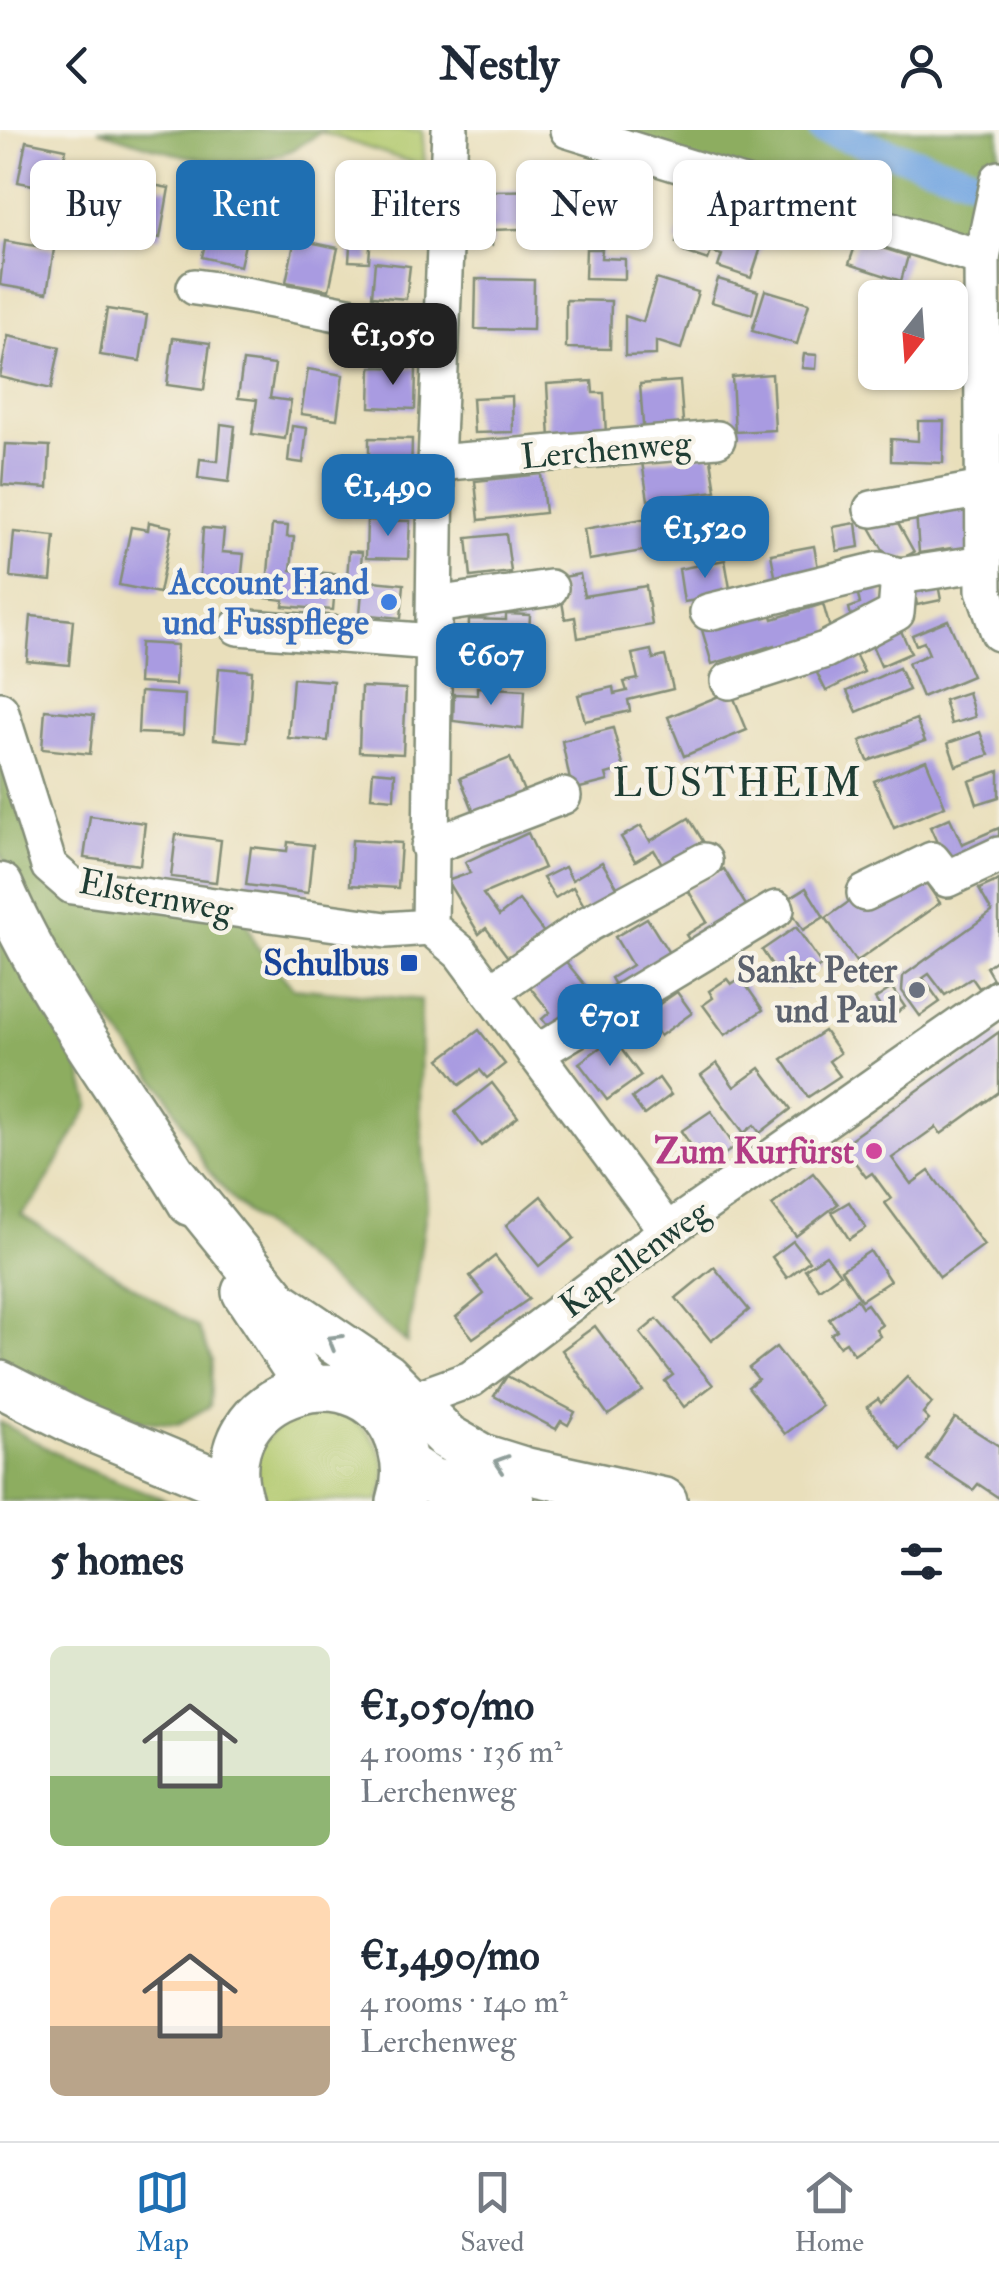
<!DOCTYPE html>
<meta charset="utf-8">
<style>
body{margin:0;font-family:"IM FELL Double Pica",serif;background:#f6f6f7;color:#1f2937;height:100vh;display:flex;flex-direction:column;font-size:38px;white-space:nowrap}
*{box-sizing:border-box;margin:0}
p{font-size:32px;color:#747a83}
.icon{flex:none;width:55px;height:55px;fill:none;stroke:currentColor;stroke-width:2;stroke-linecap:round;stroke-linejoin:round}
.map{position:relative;height:1371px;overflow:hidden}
.panel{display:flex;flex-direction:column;background:#fff;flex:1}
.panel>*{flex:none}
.top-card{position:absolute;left:30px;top:30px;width:940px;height:90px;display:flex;gap:20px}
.needle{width:65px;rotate:197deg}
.controls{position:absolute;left:858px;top:150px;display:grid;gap:20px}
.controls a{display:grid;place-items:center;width:110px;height:110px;border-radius:15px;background:#fff;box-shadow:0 2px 8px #0004;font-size:50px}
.price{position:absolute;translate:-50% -85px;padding:0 22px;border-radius:20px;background:#1f6fb2;color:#fff;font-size:32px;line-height:65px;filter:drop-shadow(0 2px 5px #0008)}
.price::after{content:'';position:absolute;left:50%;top:60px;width:30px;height:22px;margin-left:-15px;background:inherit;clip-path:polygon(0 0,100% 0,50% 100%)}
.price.selected{background:#222;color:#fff}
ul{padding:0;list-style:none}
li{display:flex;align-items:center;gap:30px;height:250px;padding:0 50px}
li span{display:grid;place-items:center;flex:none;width:280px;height:200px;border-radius:15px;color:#555}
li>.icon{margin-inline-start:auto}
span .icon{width:120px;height:120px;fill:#fffc;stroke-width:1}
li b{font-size:42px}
h2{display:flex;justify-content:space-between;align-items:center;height:120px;padding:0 50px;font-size:42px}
.tag{padding:0 35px;border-radius:15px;background:#fff;box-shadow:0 2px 8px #0004;font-size:35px;line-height:90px}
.tag.selected{background:#1f6fb2;color:#fff}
header{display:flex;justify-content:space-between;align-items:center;height:130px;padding:0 50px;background:#fff;font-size:45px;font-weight:700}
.tabs{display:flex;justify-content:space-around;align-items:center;height:140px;border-top:2px solid #e0e1e3;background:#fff;font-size:28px;color:#747a83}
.tabs a{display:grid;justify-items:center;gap:5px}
.tabs .selected{color:#1f6fb2}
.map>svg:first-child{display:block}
.green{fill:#b2c96e;stroke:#688351;stroke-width:2.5}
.forest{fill:#8dad61;stroke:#56754a;stroke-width:2.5}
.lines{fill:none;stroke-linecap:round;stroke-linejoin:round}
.canal{stroke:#76a7e1;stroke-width:28}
.building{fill:#a99be1}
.minor-casing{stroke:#848e78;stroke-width:40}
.major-casing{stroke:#848e78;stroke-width:50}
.minor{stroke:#fff;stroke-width:35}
.major{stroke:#fff;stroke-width:45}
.oneway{stroke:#8f9e9a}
.shop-dot{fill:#3f7fe0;stroke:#f7f3e8;stroke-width:4}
.transit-dot{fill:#1a4fb4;stroke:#f7f3e8;stroke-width:4}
.worship-dot{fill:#6b7280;stroke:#f7f3e8;stroke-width:4}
.hotel-dot{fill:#d1479c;stroke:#f7f3e8;stroke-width:4}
.labels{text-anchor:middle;stroke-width:9;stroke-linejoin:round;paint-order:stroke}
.street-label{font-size:35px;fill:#1f3d34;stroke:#f7f3e8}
.shop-label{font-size:35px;font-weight:bold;fill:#366cbe;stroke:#f7f3e8;text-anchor:end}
.transit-label{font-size:35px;font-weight:bold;fill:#164399;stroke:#f7f3e8;text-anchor:end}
.worship-label{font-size:35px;font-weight:bold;fill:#5b616d;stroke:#f7f3e8;text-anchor:end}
.hotel-label{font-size:35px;font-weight:bold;fill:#b23c85;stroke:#f7f3e8;text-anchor:end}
.quarter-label{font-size:40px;letter-spacing:2.5px;fill:#1f3d34;stroke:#f7f3e8}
</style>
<header><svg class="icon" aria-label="back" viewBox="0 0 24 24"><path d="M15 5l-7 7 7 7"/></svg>Nestly<svg class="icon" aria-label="person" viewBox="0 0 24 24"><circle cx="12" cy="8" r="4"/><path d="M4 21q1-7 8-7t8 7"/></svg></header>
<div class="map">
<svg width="999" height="1371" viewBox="0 0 999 1371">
<rect width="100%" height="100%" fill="#f7f3e8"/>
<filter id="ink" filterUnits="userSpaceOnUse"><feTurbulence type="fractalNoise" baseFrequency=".01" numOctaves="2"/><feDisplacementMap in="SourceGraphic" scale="20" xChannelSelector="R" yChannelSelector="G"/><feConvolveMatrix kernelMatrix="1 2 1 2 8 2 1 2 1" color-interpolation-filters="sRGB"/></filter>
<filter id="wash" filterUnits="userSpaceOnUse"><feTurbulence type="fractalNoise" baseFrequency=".0048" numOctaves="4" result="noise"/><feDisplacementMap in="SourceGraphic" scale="40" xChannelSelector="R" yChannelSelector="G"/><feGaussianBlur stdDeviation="2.25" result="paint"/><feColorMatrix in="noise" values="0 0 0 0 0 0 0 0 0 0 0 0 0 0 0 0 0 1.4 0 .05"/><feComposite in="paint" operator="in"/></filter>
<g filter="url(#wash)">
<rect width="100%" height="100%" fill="#e9dfbb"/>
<g class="green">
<polygon points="322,0 422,0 425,37 321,2"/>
<path d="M327,1277C367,1290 400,1328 378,1371H259L255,1324L282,1288Z"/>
</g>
<g class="forest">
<path d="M98,0H322C253,59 175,23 98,0Z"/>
<polygon points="568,0 999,0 999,49 982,128"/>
<polygon points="0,580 49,735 244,783 255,814 293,858 421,870 420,977 427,1075 407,1213 235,1072 207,1039 167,965 29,787 0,722"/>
<polygon points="0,798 80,939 90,975 38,1066 21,1085 198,1197 212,1230 210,1276 178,1294 125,1290 0,1235"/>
<polygon points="0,1292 83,1338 169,1371 0,1371"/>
</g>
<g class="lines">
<polyline class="canal" points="822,0 999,58"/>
</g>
<g id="blocks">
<g class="building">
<polygon points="26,11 66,19 58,60 18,52"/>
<polygon points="131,51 169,58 160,108 122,101"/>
<polygon points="197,59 210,62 204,96 191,94"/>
<polygon points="547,60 548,98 493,100 492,115 464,114 464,84 493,85 492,61"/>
<polygon points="587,63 613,64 612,93 586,92"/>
<polygon points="686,81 765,105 751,148 718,137 722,125 711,122 708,130 684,122 686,115 676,112"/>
<polygon points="352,86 372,87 369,132 349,131"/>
<polygon points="210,92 248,101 240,136 202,127"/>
<polygon points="295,109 338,118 329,160 286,152"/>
<polygon points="857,110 908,126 901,151 849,134"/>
<polygon points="5,111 54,119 47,163 0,155"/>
<polygon points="586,119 602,119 601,128 625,129 625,149 585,148"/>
<polygon points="375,132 410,136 406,169 372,166"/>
<polygon points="476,149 534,150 533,200 475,199"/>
<polygon points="656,149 698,162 681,219 656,211 656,225 625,226 625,186 643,192"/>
<polygon points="718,149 758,161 752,184 711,172"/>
<polygon points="765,160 809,173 797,214 752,201"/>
<polygon points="566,170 611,171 610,219 566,218"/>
<polygon points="107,179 147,185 140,231 100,225"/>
<polygon points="8,206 60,217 51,259 0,247"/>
<polygon points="173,208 210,213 204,260 167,255"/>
<polygon points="804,224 817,225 816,239 802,238"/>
<polygon points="243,231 275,235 270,268 291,271 285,309 252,304 257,270 238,268"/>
<polygon points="371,237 416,238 415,279 370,277"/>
<polygon points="308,239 343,245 337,289 301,284"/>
<polygon points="894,242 949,242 948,260 894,257"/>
<polygon points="772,244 775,300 735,302 732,247"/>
<polygon points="592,251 593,263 604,263 606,306 550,309 547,254"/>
<polygon points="680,251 684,305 644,308 640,254"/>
<polygon points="512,266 513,302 474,303 472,268"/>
<polygon points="918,291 944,291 943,333 891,331 891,309 918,311"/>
<polygon points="221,294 235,296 229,352 198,348 200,329 218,331"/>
<polygon points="292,296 307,298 303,333 288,331"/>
<polygon points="369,308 412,309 411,347 369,346"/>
<polygon points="5,314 50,316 48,358 2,355"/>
<polygon points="710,323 716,361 648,370 642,332"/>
<polygon points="541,344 545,383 479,390 475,351"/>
<polygon points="969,369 972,426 952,428 952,418 919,423 916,382"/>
<polygon points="893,384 914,422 891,434 867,392"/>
<polygon points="649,388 654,419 589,430 584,399"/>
<polygon points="367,390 410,391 408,429 366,428"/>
<polygon points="149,392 172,397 159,463 119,455 131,397 148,400"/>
<polygon points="856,393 859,417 837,421 833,397"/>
<polygon points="272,395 288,396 287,407 294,407 291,440 336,444 333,480 283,476 284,470 266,468"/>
<polygon points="203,398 224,400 222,422 244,424 240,463 199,459"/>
<polygon points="14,402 55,406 51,451 10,447"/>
<polygon points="506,404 511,442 471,447 467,408"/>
<polygon points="814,416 820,449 777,456 771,424"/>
<polygon points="349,421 362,422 360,449 347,448"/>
<polygon points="725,430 731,464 684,472 679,439"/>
<polygon points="580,444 584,466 646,456 652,495 578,508 575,487 565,489 558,448"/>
<polygon points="937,449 941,470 917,475 913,453"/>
<polygon points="363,450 404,454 401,488 360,484"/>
<polygon points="878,450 885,479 853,494 849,478 860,474 855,451"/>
<polygon points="768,473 773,489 823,474 833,509 777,526 774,515 712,534 700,493"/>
<polygon points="506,484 530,485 528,523 468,521 469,489 506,490"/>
<polygon points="31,486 73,490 69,535 27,531"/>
<polygon points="948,490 972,546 922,567 908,533 929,524 924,512 916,515 912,505"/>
<polygon points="897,492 911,523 881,536 867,504"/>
<polygon points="140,513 177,515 175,555 138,553"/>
<polygon points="852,518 864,542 826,561 814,537"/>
<polygon points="651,520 653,529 665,526 673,559 628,570 630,581 585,591 578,565 613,557 614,564 627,561 624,552 638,549 632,524"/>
<polygon points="219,538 252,541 247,612 214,609"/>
<polygon points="899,538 909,560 857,582 847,561"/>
<polygon points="293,548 333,551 328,611 288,608"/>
<polygon points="361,557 406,559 403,624 359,622"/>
<polygon points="477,557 525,560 523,599 453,591 454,564 477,565"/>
<polygon points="731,561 747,600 684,626 668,587"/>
<polygon points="140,562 185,565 183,605 138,603"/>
<polygon points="968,562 975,587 951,594 944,570"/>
<polygon points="45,580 94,585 90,624 42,619"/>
<polygon points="916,589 925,611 868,631 860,611"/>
<polygon points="613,598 624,639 606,644 608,651 572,660 562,611"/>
<polygon points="980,602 989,625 956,636 948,613"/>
<polygon points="510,628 526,666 476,687 460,648"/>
<polygon points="926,630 945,676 894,698 874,651"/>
<polygon points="373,641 395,643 394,669 371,667"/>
<polygon points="999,641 999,667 977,674 969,651"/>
<polygon points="90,686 145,693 140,735 84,728"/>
<polygon points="689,688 709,721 668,744 654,720 635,731 621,707 641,696 650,711"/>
<polygon points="950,688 962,714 999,698 999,715 949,739 930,697"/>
<polygon points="528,703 544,738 483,764 499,786 519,770 548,808 513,834 486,798 479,804 447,751 470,743 465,732"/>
<polygon points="176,704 221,710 216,752 171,747"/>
<polygon points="352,710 401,713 398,758 350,755"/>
<polygon points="288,712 313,715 308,763 246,755 251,717 287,721"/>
<polygon points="602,732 625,770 592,789 573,757 555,768 543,748 565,737 572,750"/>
<polygon points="724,739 747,777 697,822 686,805 707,792 688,760"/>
<polygon points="920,744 940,773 856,832 826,788 857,766 867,780"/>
<polygon points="999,750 999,828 986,837 993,849 979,858 972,848 945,865 929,844 923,848 940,872 920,886 902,861 903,846 992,782 979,759"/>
<polygon points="806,758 824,787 803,800 785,771"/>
<polygon points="647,788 669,823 636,843 622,867 611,848 632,835 615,807"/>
<polygon points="796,797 822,835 788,859 762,820"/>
<polygon points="563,828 594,866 572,885 556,907 542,889 550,882 529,856"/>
<polygon points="741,848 763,880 725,905 703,875 713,868 709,861 727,849 731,854"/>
<polygon points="892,858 905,877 888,889 875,869"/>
<polygon points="677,862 692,883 660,906 645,884"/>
<polygon points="479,900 505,934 487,948 480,940 460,955 440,929"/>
<polygon points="824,901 840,923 829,931 840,946 808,967 782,929"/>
<polygon points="999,902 999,962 941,1004 936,997 892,1028 911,1054 929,1041 984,1115 940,1147 885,1073 891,1069 872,1043 866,1047 842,1015"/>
<polygon points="613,908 641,946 607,970 579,933"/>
<polygon points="717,933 734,957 760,938 791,979 760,1003 754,995 744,1003 701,945"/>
<polygon points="659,948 671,965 644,985 632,968"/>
<polygon points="492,953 518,987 481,1016 455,982"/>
<polygon points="711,981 735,1017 706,1037 681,1001"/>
<polygon points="813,1043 838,1074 796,1106 772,1075"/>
<polygon points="541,1066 574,1108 539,1136 506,1095"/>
<polygon points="849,1072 866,1098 849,1109 832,1082"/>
<polygon points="793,1111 809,1131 787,1148 772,1127"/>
<polygon points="870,1121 890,1151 861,1170 841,1140"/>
<polygon points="826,1125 840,1144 819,1159 805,1139"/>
<polygon points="495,1126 529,1169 473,1208 456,1187 484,1164 470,1146"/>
<polygon points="714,1137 749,1180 711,1211 676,1168"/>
<polygon points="857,1169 862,1177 867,1174 882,1195 876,1199 880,1206 854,1224 846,1212 839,1216 831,1204 837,1200 829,1189"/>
<polygon points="657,1189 713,1255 684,1277 665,1251 673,1245 640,1203"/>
<polygon points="595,1196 643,1261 608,1285 562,1220"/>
<polygon points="776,1217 822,1276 785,1304 748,1257 758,1249 749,1238"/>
<polygon points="507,1246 575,1282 568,1295 561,1291 556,1299 494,1266"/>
<polygon points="907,1247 932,1273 923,1284 929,1290 901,1319 867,1277 878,1269 881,1273"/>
<polygon points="955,1288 999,1316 999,1368 978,1354 973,1360 927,1330"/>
</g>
</g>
</g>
<g filter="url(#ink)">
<use href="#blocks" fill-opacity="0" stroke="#848e78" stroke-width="2.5"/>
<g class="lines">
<defs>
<g id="minor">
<polyline points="568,0 982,128"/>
<polyline points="999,49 982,128 984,460 999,503"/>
<path d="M195,157C278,168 357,191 441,199"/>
<polyline points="436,333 717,309"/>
<polyline points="872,379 983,359"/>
<polyline points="435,475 550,458"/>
<polyline points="708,482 879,440 899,446"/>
<polyline points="238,497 433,512"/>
<polyline points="729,551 825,520 896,483 899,446 984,433"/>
<polyline points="0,580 49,736 72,756 386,800 430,797"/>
<polyline points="429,717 563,666"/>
<polyline points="865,763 932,730 947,749 999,725"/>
<polyline points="430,797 436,333 450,0"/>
<polyline points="430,797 461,823 667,1101"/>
<polyline points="490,862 588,794 704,731"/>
<polyline points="535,924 776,779"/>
<polyline points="410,1271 471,1249 667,1101 999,868"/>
</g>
<g id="major">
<path d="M0,756C49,869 128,967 191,1073"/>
<polyline points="176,1047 278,1173 386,1246 447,1307 482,1327 527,1341 664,1371"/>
<polyline points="245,1162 302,1248 313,1257"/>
<polyline points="0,1254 75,1292 236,1359"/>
<polyline points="405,1334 431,1351 511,1371"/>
<path d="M240,1371C203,1259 372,1211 401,1318C406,1336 406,1353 400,1371"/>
</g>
</defs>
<use href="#minor" class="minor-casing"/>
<use href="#major" class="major-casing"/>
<use href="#minor" class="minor"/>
<use href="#major" class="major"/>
</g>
<defs><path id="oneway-chevron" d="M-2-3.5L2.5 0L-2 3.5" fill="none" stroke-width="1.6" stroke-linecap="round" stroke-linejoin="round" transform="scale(2.5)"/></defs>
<g class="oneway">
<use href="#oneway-chevron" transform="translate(334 1211) rotate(-149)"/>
<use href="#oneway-chevron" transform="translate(501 1333) rotate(-162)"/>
</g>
</g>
<circle class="shop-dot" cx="389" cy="472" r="10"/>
<rect class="transit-dot" x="399" y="823" width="20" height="20" rx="5"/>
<circle class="worship-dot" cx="917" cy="860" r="10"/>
<circle class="hotel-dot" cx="874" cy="1021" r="10"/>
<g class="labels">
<g class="street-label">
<text transform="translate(606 319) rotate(-5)" y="12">Lerchenweg</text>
<text transform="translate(156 765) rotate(11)" y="12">Elsternweg</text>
<text transform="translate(634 1128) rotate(-36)" y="12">Kapellenweg</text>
</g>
<g class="shop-label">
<text x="369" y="464">Account Hand<tspan x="369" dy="40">und Fusspflege</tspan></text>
</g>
<g class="transit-label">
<text x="389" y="845">Schulbus</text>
</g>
<g class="worship-label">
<text x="897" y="852">Sankt Peter<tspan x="897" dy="40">und Paul</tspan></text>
</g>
<g class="hotel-label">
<text x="854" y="1033">Zum Kurfürst</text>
</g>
<g class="quarter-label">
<text x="738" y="666">LUSTHEIM</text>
</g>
</g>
</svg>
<div class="controls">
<a><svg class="needle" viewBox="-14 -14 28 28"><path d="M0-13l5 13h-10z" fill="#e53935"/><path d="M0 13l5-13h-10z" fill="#747a83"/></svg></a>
</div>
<b class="price selected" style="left:393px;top:258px">€1,050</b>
<b class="price" style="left:388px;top:409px">€1,490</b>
<b class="price" style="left:705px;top:451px">€1,520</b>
<b class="price" style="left:491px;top:578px">€607</b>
<b class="price" style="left:610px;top:939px">€701</b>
<div class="top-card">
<a class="tag">Buy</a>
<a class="tag selected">Rent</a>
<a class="tag">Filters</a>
<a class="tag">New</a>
<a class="tag">Apartment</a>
</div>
</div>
<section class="panel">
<h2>5 homes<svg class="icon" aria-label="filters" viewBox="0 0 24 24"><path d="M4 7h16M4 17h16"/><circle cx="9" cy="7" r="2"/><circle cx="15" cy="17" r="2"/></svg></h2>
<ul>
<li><span style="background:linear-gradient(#dfe7d0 65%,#8fb573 0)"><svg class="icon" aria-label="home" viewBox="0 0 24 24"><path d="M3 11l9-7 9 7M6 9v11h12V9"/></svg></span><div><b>€1,050/mo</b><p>4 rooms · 136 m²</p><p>Lerchenweg</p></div></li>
<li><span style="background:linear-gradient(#ffd9b3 65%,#b9a48a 0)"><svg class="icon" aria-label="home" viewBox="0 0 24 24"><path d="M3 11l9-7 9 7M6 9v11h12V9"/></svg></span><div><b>€1,490/mo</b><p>4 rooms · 140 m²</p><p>Lerchenweg</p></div></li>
</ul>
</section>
<nav class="tabs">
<a class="selected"><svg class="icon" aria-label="map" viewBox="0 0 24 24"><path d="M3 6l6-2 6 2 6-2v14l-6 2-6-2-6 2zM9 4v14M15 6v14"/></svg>Map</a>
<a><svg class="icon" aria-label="saved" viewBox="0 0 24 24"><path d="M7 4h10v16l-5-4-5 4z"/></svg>Saved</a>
<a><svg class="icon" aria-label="home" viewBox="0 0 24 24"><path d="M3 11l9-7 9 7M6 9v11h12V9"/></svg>Home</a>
</nav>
